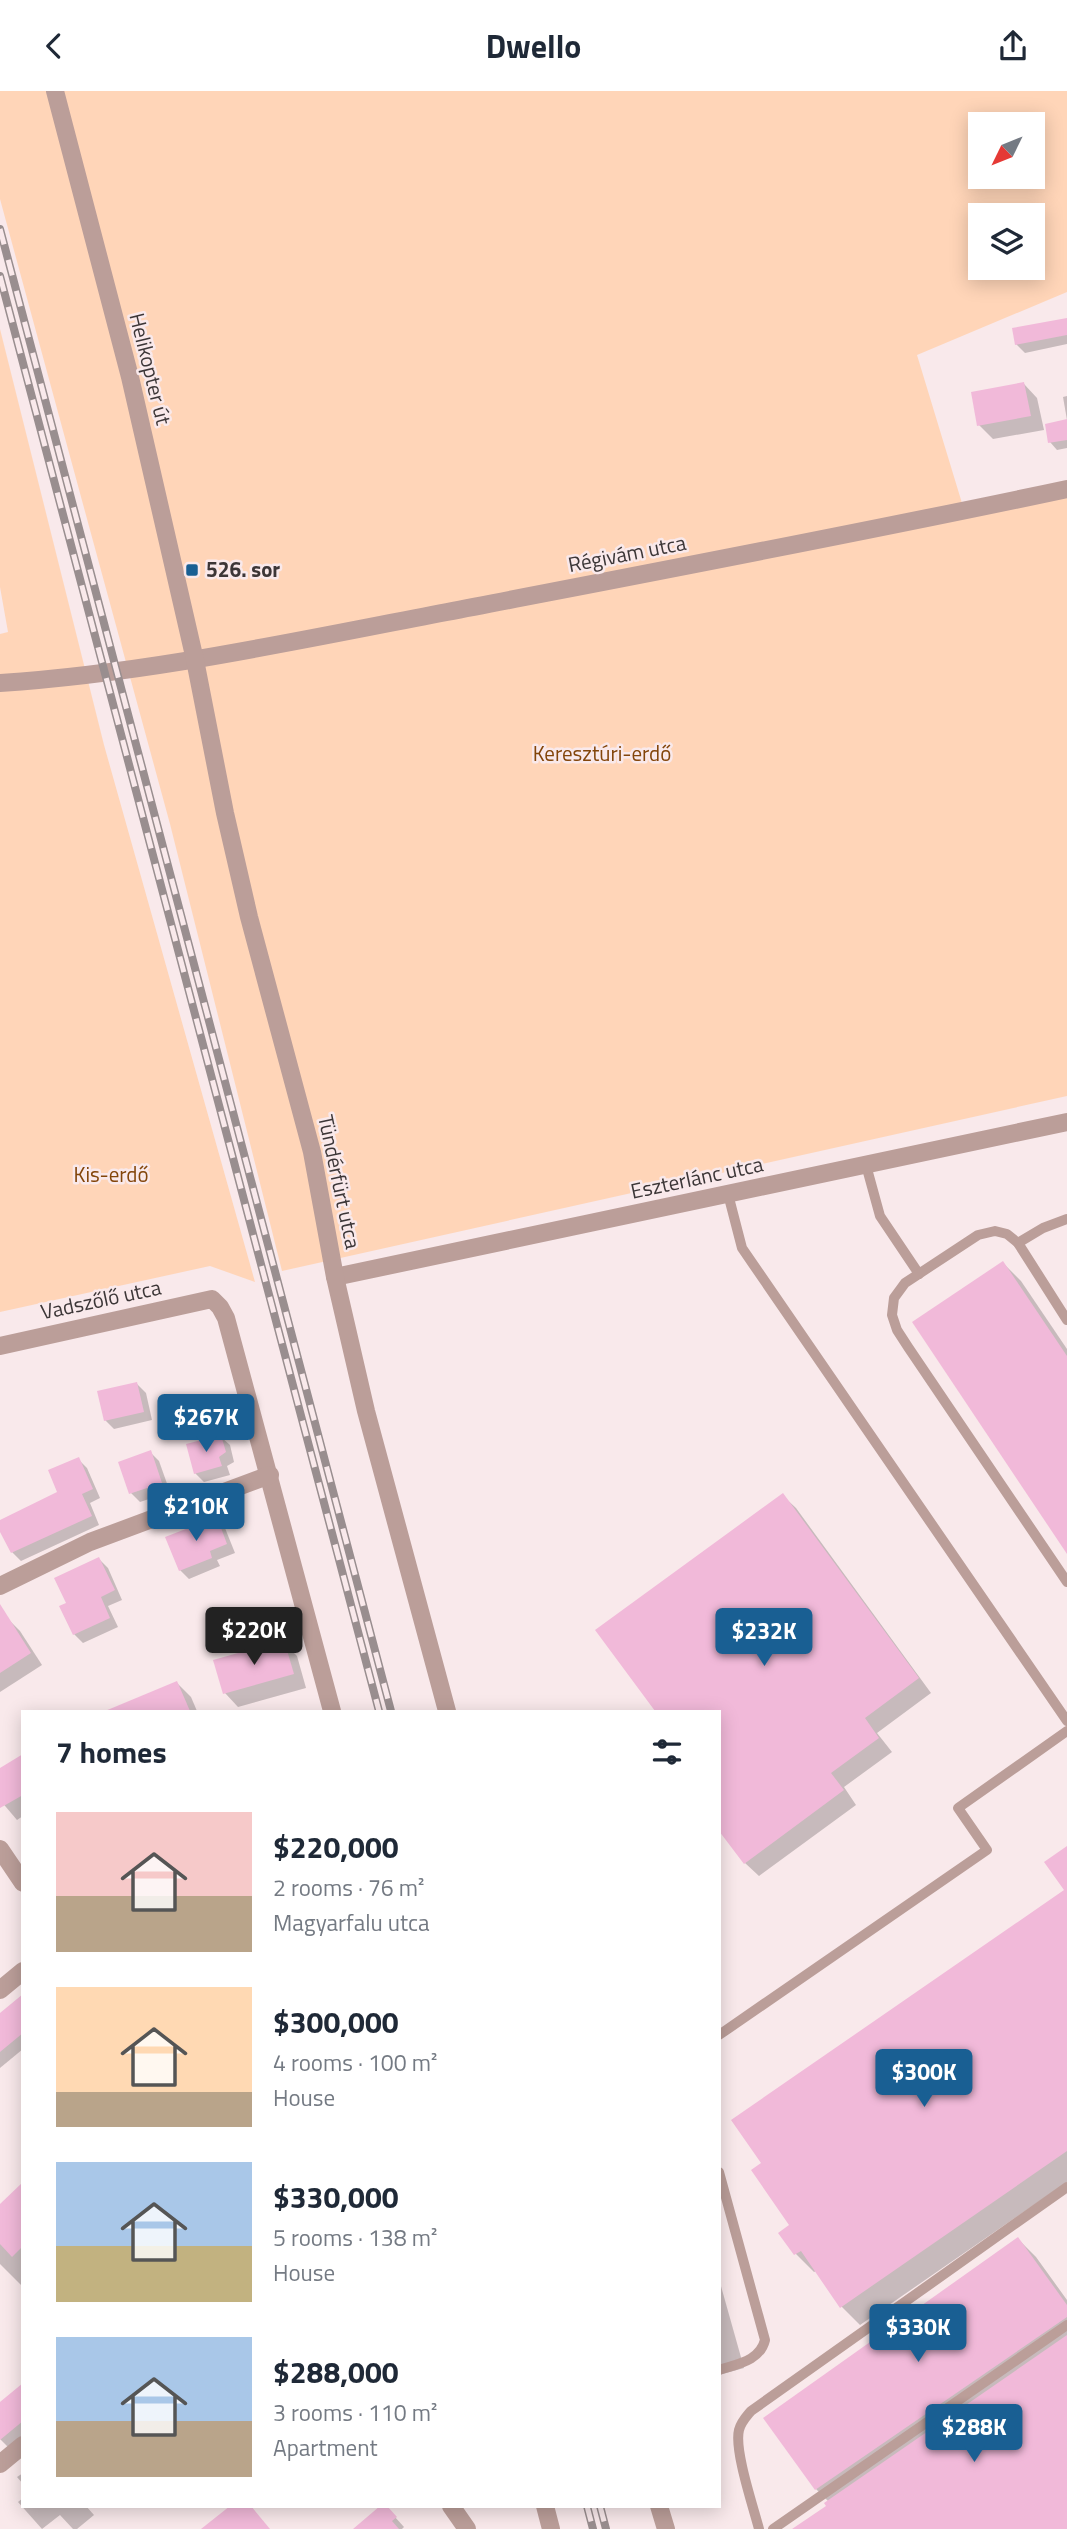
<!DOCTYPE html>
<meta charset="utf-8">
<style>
body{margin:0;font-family:"Titillium Web",sans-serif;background:#f2f2f3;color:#1f2937;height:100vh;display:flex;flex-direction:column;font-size:26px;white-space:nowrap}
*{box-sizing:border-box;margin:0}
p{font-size:23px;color:#747a83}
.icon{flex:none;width:38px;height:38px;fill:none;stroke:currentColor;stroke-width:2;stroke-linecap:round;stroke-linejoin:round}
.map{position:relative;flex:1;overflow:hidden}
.side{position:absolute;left:21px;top:1619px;width:700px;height:798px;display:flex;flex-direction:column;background:#fff;border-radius:0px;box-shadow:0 4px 18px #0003}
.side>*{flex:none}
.needle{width:46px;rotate:227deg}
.controls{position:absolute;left:968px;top:21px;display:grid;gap:14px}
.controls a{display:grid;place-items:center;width:77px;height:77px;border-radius:0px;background:#fff;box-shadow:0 4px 18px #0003;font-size:35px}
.price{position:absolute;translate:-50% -60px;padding:0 16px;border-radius:7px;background:#195f93;color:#fff;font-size:23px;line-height:46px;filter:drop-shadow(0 2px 4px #0008)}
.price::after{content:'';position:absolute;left:50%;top:42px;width:21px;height:16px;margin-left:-10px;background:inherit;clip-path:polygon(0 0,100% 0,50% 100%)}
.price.selected{background:#222;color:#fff}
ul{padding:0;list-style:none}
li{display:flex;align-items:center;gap:21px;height:175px;padding:0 35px}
li span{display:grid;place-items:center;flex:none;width:196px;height:140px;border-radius:0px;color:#555}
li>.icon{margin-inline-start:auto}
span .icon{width:84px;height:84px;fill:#fffc;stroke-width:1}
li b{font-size:30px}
h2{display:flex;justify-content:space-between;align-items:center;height:84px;padding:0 35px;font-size:30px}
header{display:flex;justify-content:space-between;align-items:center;height:91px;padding:0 35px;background:#fff;font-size:32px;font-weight:700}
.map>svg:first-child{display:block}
.green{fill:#ffd5b8;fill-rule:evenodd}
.shadow{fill:#0003}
.building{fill:#f1b9d9}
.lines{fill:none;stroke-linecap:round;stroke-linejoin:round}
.service{stroke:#bb9e99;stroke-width:10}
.minor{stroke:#bb9e99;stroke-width:18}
.tertiary{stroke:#bb9e99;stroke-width:18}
.rail-casing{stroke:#998e8f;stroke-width:8}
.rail{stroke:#f9e9eb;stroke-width:5;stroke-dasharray:16;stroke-linecap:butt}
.poi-dot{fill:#195f93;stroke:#f9e9eb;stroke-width:2.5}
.labels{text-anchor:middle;stroke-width:5;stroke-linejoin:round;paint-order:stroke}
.street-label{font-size:21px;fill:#3c3637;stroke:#f9e9eb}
.poi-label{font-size:21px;font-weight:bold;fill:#3c3637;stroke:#f9e9eb;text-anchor:start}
.park-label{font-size:21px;fill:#83450a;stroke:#f9e9eb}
</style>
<header><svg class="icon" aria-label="back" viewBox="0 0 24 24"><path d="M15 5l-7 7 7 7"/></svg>Dwello<svg class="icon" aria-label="share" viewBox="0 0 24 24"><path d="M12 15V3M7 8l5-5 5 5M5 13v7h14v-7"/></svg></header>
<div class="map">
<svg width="1067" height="2438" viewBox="0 0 1067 2438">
<rect width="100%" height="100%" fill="#f9e9eb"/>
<g class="green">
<path d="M0,0H1067V201L917,264L965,422L1067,403V1005L282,1180L170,733L0,108ZM980,33H1032V86H980ZM980,124H1032V177H980Z"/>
<polygon points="0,238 104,654 255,1191 210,1175 0,1221 0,543 8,541 0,496"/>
</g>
<g class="shadow">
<polygon points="1067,229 1067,253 1025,262 1016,253"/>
<polygon points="1024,293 1037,307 1044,339 993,348 979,334"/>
<polygon points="1067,305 1067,329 1063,306"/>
<polygon points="1067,330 1067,357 1057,359 1050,351"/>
<polygon points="1003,1172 1021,1190 1067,1258 1067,1459"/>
<polygon points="137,1293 146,1302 152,1329 114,1338 105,1329"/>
<polygon points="221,1346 230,1354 234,1371 227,1375 230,1384 204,1391 195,1382"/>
<polygon points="150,1361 159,1370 170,1401 140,1411 131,1402"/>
<polygon points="78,1368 87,1377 100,1407 90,1412 99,1434 21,1470 12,1461 0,1437 0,1431 59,1402"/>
<polygon points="782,1404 796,1417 931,1602 877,1642 892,1661 844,1696 856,1714 759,1785 745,1772 719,1620 657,1620 598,1539"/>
<polygon points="216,1428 225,1437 235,1462 217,1469 220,1475 189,1488 180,1479"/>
<polygon points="99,1468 108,1477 122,1509 108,1515 118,1536 83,1552 74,1543 68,1513"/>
<polygon points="8,1528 20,1540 42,1574 0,1601 0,1533"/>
<polygon points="283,1551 297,1565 306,1597 238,1616 225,1602"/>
<polygon points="177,1592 191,1606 197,1620 109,1620"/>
<polygon points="23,1665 23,1725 17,1729 0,1709 0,1679"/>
<polygon points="1067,1757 1067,2091 860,2234 842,2216 816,2180 814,2181 796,2163 781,2142 792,2134 1066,1799"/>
<polygon points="23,1905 23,1958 0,1977 0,1924"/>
<polygon points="23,2093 23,2193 21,2194 0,2173 0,2116"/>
<polygon points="1018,2148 1036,2166 1067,2209 1067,2438 795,2438 828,2415 829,2411 816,2398 766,2327"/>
<polygon points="719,2188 744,2277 719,2284"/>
<polygon points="23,2295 23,2346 9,2357 0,2348 0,2313"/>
<polygon points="23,2382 23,2393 17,2386"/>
<polygon points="23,2407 23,2415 86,2415 94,2424 77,2438 73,2438 60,2424 42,2438 18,2411"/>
<polygon points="383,2415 385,2415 404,2436 402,2438 355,2438"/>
</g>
<g class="building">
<polygon points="1067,227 1067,244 1015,254 1012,237"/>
<polygon points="1024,291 1031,325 977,335 971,301"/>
<polygon points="1067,328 1067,349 1048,352 1045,333"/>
<polygon points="1003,1170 1067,1265 1067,1463 912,1231"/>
<polygon points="137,1291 144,1321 104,1330 97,1300"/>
<polygon points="221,1344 226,1361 219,1366 222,1375 194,1383 186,1353"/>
<polygon points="151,1359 162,1392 129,1403 118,1371"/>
<polygon points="79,1366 93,1398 82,1403 92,1425 11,1462 0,1441 0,1429 57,1401 48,1379"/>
<polygon points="783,1402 919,1587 865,1627 879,1647 831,1682 844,1699 744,1773 719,1740 719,1620 655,1620 595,1539"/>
<polygon points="217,1426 227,1453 210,1460 212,1467 179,1480 165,1446"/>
<polygon points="99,1466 115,1499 101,1506 110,1527 73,1544 59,1515 66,1512 54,1487"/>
<polygon points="0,1513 31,1562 0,1582"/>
<polygon points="284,1549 294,1583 223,1603 213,1569"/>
<polygon points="177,1590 190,1620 105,1620"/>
<polygon points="23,1663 23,1704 0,1717 0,1677"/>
<polygon points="1067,1755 1067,2060 840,2217 801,2160 794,2164 778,2142 789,2134 751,2079 761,2072 731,2029 1064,1799 1044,1771"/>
<polygon points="23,1903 23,1942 0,1961 0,1922"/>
<polygon points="23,2091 23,2155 12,2166 0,2153 0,2113"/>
<polygon points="1018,2146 1067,2214 1067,2226 815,2399 763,2327"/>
<polygon points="1067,2244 1067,2438 792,2438 826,2415 824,2412"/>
<polygon points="23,2292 23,2330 0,2349 0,2311"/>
<polygon points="230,2415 251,2415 270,2438 201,2438"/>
<polygon points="380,2415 387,2415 397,2426 392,2430 399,2438 353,2438"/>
</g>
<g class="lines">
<g class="service">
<polyline points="866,1074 880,1125 919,1183"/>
<polyline points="728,1103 742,1157 1067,1630"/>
<polyline points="1018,1152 1043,1137 1067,1128"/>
<polyline points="1067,1229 1018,1152 1007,1143 995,1140 978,1144 905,1192 894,1207 892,1224 897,1239 908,1256 1067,1491"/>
<polyline points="719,1944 987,1759 958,1717 1067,1640"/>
<path d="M719,2081L765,2249C760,2270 737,2273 719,2279"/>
<path d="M759,2438C753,2415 734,2359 739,2339C741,2331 746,2326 751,2320L1067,2096"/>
<polyline points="773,2438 1067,2234"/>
</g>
<g class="minor">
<path d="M0,592C151,582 299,549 447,521C654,481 861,442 1067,398"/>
<polyline points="335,1186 1067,1031"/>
<polyline points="0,1255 212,1208 220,1216 226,1227 332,1620"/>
<polyline points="0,1495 90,1451 270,1384"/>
<polyline points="0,1758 23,1792"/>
<polyline points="0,1899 23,1880"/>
<polyline points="0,2373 23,2354"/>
<polyline points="451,2415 467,2438"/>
<polyline points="545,2415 551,2438"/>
</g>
<g class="tertiary">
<polyline points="55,0 130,286 195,569 225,722 249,826 312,1061 335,1186 366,1320 447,1620"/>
<polyline points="659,2415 666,2438"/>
</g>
<defs>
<g id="rail">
<polyline points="0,138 391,1620"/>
<polyline points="0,185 379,1620"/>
<polyline points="587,2415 593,2438"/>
<polyline points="600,2415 606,2438"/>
</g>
</defs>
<use href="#rail" class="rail-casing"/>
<use href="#rail" class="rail"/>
</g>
<rect class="poi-dot" x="185" y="472" width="14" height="14" rx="3.5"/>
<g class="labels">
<g class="street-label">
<text transform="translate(150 278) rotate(76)" y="7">Helikopter út</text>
<text transform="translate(627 463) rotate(-11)" y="7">Régivám utca</text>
<text transform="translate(697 1087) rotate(-12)" y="7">Eszterlánc utca</text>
<text transform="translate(339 1091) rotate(78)" y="7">Tündérfürt utca</text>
<text transform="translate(101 1209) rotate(-12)" y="7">Vadszőlő utca</text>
</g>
<g class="poi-label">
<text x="206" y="486">526. sor</text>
</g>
<g class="park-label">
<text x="602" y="670">Keresztúri-erdő</text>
<text x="111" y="1091">Kis-erdő</text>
</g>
</g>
</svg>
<div class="controls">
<a><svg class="needle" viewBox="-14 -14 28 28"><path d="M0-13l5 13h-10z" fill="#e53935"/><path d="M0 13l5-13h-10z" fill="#747a83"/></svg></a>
<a><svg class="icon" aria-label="layers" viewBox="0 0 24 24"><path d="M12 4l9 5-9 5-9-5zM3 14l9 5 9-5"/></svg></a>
</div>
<b class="price" style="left:206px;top:1363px">$267K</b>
<b class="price" style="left:196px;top:1452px">$210K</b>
<b class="price selected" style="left:254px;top:1576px">$220K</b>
<b class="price" style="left:764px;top:1577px">$232K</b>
<b class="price" style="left:924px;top:2018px">$300K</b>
<b class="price" style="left:918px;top:2273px">$330K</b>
<b class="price" style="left:974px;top:2373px">$288K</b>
<section class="side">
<h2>7 homes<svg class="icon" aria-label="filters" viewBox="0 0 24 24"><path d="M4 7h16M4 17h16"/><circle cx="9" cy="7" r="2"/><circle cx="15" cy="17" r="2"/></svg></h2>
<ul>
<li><span style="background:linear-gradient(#f6c9c9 60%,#b9a48a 0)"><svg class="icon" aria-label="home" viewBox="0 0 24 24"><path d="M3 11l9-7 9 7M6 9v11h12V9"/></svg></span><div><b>$220,000</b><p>2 rooms · 76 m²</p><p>Magyarfalu utca</p></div></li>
<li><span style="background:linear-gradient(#ffd9b3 75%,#b9a48a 0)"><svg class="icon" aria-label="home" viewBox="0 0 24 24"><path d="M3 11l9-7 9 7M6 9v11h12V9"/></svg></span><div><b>$300,000</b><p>4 rooms · 100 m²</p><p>House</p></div></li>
<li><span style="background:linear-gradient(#a9c7e8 60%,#c2b280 0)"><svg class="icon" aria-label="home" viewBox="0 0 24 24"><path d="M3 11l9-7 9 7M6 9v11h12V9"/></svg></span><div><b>$330,000</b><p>5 rooms · 138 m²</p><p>House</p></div></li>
<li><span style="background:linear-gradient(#a9c7e8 60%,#b9a48a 0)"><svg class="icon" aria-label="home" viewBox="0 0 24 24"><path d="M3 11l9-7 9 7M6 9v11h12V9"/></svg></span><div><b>$288,000</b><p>3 rooms · 110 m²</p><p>Apartment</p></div></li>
</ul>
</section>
</div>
